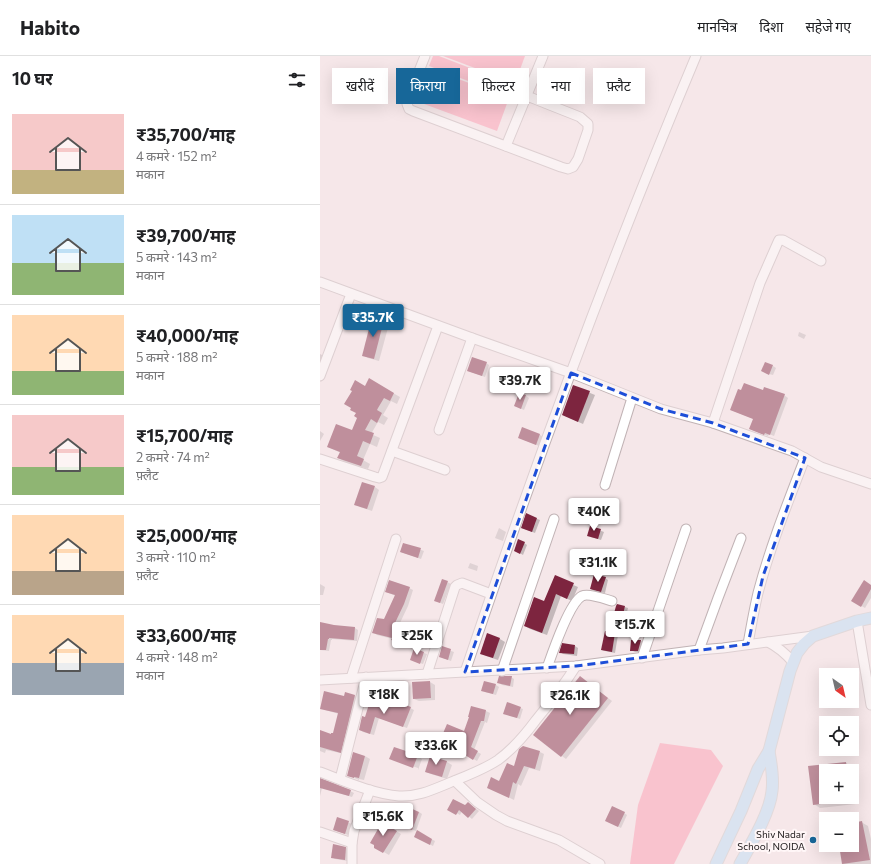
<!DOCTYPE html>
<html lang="hi">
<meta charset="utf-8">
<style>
body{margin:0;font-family:Commissioner,"Noto Sans Devanagari",sans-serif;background:#f6f6f6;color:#202124;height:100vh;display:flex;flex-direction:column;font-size:15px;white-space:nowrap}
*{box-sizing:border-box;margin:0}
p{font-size:13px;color:#757577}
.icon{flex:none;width:22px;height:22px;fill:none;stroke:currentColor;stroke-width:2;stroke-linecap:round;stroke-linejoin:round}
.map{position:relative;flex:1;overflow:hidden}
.drawer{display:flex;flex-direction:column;background:#fff;width:320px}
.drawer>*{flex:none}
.banner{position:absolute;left:12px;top:12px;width:380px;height:36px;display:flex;gap:8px}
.needle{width:26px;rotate:146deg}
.controls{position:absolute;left:499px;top:612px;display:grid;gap:8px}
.controls a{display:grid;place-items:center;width:40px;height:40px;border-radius:0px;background:#fff;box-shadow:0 4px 16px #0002;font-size:20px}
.price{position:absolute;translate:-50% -34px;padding:0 9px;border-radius:4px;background:#fff;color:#222;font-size:13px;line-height:26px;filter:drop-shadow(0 1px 2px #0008)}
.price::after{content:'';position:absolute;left:50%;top:24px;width:12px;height:9px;margin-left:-6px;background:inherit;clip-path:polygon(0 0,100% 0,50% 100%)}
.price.on{background:#176799;color:#fff}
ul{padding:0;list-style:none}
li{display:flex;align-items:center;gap:12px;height:100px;padding:0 12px}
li+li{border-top:1px solid #e0e0e0}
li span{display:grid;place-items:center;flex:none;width:112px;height:80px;border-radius:0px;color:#555}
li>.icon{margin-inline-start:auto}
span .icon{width:48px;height:48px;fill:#fffc;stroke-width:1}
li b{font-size:17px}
h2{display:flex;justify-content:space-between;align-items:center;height:48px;padding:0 12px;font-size:17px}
.tag{padding:0 14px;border-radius:0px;background:#fff;box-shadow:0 4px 16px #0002;font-size:14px;line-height:36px}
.tag.on{background:#176799;color:#fff}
header{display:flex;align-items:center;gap:24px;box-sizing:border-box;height:56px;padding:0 20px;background:#fff;border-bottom:1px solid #e0e0e0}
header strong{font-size:19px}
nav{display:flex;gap:22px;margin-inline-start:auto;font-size:14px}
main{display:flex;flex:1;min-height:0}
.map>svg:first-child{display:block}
.water{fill:#fd98ae}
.shadow{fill:#0003;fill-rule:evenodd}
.building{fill:#7d253f}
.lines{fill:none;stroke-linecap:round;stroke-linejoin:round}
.minor-casing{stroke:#c1b3b5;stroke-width:11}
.major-casing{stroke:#c9c8c8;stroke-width:13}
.minor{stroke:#fff;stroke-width:9}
.major{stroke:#b8ddf9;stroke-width:11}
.marked{fill:none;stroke:#1d4ed8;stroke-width:3;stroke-dasharray:8 5;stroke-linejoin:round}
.poi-dot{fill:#176799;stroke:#fff6f7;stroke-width:1.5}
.labels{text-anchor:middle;stroke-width:4;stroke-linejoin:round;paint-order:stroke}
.poi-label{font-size:10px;fill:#1e191a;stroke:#fff6f7;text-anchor:end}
</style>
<header>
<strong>Habito</strong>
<nav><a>मानचित्र</a><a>दिशा</a><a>सहेजे गए</a></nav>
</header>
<main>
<section class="drawer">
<h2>10 घर<svg class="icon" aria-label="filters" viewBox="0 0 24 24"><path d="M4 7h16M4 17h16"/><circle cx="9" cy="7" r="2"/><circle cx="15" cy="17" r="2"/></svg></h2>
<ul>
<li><span style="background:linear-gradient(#f6c9c9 70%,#c2b280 0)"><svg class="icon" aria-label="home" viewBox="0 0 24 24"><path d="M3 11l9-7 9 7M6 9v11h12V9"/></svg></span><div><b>₹35,700/माह</b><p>4 कमरे · 152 m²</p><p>मकान</p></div></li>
<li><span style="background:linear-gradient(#bfe0f5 60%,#8fb573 0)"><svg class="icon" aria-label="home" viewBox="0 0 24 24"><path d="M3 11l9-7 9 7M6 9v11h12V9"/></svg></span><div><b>₹39,700/माह</b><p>5 कमरे · 143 m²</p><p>मकान</p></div></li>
<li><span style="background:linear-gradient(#ffd9b3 70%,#8fb573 0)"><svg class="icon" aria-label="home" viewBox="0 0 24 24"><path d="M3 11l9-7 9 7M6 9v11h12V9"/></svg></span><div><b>₹40,000/माह</b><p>5 कमरे · 188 m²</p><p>मकान</p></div></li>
<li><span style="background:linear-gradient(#f6c9c9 65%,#8fb573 0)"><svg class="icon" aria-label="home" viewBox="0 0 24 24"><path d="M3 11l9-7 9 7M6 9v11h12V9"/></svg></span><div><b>₹15,700/माह</b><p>2 कमरे · 74 m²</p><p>फ़्लैट</p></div></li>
<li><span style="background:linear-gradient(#ffd9b3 70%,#b9a48a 0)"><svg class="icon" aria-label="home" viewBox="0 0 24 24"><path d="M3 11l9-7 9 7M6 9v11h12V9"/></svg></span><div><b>₹25,000/माह</b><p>3 कमरे · 110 m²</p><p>फ़्लैट</p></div></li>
<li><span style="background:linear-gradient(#ffd9b3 60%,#9aa5b1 0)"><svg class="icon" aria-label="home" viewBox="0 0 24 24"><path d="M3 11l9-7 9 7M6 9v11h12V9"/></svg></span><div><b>₹33,600/माह</b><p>4 कमरे · 148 m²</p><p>मकान</p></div></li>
</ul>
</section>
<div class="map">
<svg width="551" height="808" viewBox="0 0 551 808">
<rect width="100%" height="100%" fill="#f5e7e9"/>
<g class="water">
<polygon points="113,0 119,0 194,29 190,41 109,10"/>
<polygon points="123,0 205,0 195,27"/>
<polygon points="109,12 189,42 177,75 96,45"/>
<polygon points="340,687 391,694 403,710 354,808 310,808 318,749"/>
</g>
<g class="shadow">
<polygon points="64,265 69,268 59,305 48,302 43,299"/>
<polygon points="479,276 486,279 484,283 478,280"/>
<polygon points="0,298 4,300 0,312"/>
<polygon points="166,307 169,309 165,321 151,316"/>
<polygon points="453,310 456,312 453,319 445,317"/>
<polygon points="50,324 80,341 77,348 71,345 63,359 68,362 64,369 58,366 51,378 60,382 57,391 50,388 43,404 50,408 48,413 25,406 18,402 21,397 8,391 32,375 38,361 45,331"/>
<polygon points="253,330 275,339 263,368 243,359"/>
<polygon points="444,335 464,339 468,342 454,380 449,378 448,380 430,373 434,363 411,354"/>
<polygon points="206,340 209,342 204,354 195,350"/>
<polygon points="0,375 4,378 0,385"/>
<polygon points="220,379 223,381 219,390 202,383"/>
<polygon points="55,431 59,434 52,455 40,451 36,448"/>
<polygon points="207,459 220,464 215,477 202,472"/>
<polygon points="271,471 284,476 281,484 271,481"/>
<polygon points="179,472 186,476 183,485 175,482"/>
<polygon points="204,487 207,489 203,499 198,496"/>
<polygon points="84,488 104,495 101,503 81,496"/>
<polygon points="150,507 158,510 157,515 148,512"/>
<polygon points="235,521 258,531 252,545 241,540 227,579 210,573 205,570 225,546"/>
<polygon points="285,522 288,524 285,537 274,535 271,533"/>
<polygon points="123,524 131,528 123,548 118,546"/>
<polygon points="0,528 5,531 3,539 0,539"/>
<polygon points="551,530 551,542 545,552 533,545"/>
<polygon points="89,532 93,534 88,550 79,569 88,572 92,574 90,580 88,580 86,589 76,586 72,584 73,583 57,579 53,576 64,565 76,540 66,536"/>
<polygon points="305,551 308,552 305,564 294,560"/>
<polygon points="35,572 38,574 37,585 12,583 12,584 11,584 9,595 0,594 0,574"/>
<polygon points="295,578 298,579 295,597 285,595 282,594"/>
<polygon points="167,579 180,583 185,586 178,604 166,600 161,597"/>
<polygon points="312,585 321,585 324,586 321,596 315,596 311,594"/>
<polygon points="255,590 258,592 257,600 243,598 240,596"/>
<polygon points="123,592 134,596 131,605 123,602"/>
<polygon points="104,597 107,598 103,608 94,605"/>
<polygon points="191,621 194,623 193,631 182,629 179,627"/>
<polygon points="260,621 292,645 246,703 214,679"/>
<polygon points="110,626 115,629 115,644 99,645 94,643"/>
<polygon points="176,629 179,631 176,639 165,636"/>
<polygon points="26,638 35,640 39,642 25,698 6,694 5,697 0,695 0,675 11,679 14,678 19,658 5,654 1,652 25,641"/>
<polygon points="151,651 166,655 170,657 167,667 165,666 154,694 161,698 157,705 138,694 150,661"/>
<polygon points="76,652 90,652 94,654 87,672 59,662 54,679 43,676 40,674 46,662"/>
<polygon points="200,652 203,653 200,663 188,659"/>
<polygon points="220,696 224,698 220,715 209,712 201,730 198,728 194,744 174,734 180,726 195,712"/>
<polygon points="45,700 50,703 44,724 39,723 39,724 28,719"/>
<polygon points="97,700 102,703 98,714 98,712 74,704"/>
<polygon points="110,701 127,706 132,709 127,723 111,718 106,716"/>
<path d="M526,707L532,711L536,748L500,752L494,748L490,711ZM506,715H532V741H506Z"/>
<polygon points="0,724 30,735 34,737 32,741 2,732 0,740"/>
<polygon points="148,747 159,755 152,763 142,755 140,759 129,753 145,750"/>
<polygon points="99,756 102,758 96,775 85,771"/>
<polygon points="304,757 307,759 301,772 289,766"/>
<polygon points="18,763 32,768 28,779 17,775"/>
<polygon points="541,766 548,770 551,783 551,808 523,808 520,789 532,789 532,768"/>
<polygon points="63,768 81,778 69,799 55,791"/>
<polygon points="97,776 115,785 113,790 95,781"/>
<polygon points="26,792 29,794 28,805 15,803 12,801"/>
</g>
<g class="building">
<polygon points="52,261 64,264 54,303 42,300"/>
<polygon points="152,301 167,306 162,320 147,315"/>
<polygon points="445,306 453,309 449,319 441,315"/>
<polygon points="49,322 74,337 70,345 64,342 58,352 57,354 62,357 57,367 51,363 45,374 54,377 50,388 43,385 37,400 44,403 41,410 17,402 20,396 7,391 16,368 32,374 37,362 34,360 36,357 30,354 31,352 24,348 32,335 30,334 35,324 45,330"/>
<polygon points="424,327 443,334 444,331 465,338 450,379 445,377 444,379 429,373 433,363 410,354 418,333 421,334"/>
<polygon points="253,329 270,335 258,366 242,359"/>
<polygon points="199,337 206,339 201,353 194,350"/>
<polygon points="202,371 220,378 216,389 198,382"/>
<polygon points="42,426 55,430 47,453 34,449"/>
<polygon points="206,457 217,462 212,476 201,472"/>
<polygon points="270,470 281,473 278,483 267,480"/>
<polygon points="198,483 205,486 200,498 194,495"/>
<polygon points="83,487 101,492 98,502 80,496"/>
<polygon points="274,518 286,521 281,536 270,533"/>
<polygon points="235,519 254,527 247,543 236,538 222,577 204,570 214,541 224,545"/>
<polygon points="122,523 128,525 120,547 114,545"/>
<polygon points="69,524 90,531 84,548 75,567 88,571 86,579 84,578 82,587 71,584 72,582 52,577 57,562 64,563 75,539 65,536"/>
<polygon points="544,524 551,529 551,533 541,551 531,545"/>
<polygon points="297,548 305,550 302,563 293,561 296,550"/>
<polygon points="0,566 14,569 35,571 34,584 9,582 9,583 8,583 6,594 0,594"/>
<polygon points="285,575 295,577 292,596 281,594"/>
<polygon points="167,577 180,582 173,602 160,598"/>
<polygon points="311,584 321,584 318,595 310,595"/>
<polygon points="242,587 255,589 254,598 239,597"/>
<polygon points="122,590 131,593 128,604 119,601"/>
<polygon points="94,592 104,596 100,608 90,604"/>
<polygon points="179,620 192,620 190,630 177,627"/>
<polygon points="260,620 288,642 241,701 213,679"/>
<polygon points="110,625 111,642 93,643 92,626"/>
<polygon points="164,625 176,628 173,638 161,635"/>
<polygon points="4,635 24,640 25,636 35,639 21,697 0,691 0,674 11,678 11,677 13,677 18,657 0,653"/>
<polygon points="51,642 75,651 77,646 91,651 83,671 55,661 50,678 39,674 42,660 45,661"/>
<polygon points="187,646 201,651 197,662 183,658"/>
<polygon points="151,650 166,654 164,665 161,665 151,691 158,695 153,704 137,694 139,690 121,682 127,668 144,675 149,661 148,661"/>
<polygon points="203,690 220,695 215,713 204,710 196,728 193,726 189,742 167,732 171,721 179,725 187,707 194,710 199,693"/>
<polygon points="74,691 98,699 93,712 69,703"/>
<polygon points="33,696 45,700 39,722 34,721 34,722 27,720"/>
<polygon points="110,700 127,705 122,721 105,716"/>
<polygon points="526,706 527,715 506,715 506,741 525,741 525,745 493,749 488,710"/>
<polygon points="0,722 31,734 29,740 0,732"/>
<polygon points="133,743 145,749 148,746 156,753 148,762 139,754 136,759 127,754"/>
<polygon points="292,750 305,756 298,771 285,765"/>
<polygon points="88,751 99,756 92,774 81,770"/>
<polygon points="17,761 29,765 25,778 13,774"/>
<polygon points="542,765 550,804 522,808 519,789 532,789 532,767"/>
<polygon points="62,766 77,775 63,797 54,792 54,789 50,787"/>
<polygon points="97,774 112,783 110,789 94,781"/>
<polygon points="13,788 26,791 25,804 11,802"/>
</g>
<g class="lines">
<defs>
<g id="minor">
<polyline points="105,0 87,45 87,48 89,53 93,55 241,111 248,113 253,111 258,103 268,74 268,68 260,61 207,40"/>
<polyline points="186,90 223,0"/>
<polyline points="0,226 152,282 251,317 341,353 393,367 472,395 501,411 551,428"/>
<polyline points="0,320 31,238"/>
<polyline points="393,367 440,227 458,186 459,184 463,184 501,205"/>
<polyline points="119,374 152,282"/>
<polyline points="72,395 125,414"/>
<polyline points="0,403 55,421 59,422 62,421 118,270"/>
<polyline points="285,429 312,342"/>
<polyline points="537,565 551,649"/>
<path d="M448,586C458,591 465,597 473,606"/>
<path d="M428,588C431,571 434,554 438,537C450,491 468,446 485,402"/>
<polyline points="379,594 398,542 421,482"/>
<polyline points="322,602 366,473"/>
<path d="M227,612C232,598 249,547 262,540C268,537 285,543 292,545"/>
<polyline points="182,615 234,463"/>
<path d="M145,616C215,408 291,202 376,0"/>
<polyline points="107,618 135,531 137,529 142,527 171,538"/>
<polyline points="31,622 76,483"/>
<polyline points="0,624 256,610 379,594 403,592 493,580"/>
<path d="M0,716C24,725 54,738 79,740C97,741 112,734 129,727C146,720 163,714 178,704C193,693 205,679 216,664C230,647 244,629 256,610"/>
<polyline points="20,723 46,621"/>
<polyline points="135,725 157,746 176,759 187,765 239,784 280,808"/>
<polyline points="0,776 32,787"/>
<polyline points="32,808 32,787 34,775 50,734"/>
</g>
<g id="major">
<polyline points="396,808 421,755 438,713 449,695 470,615 477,597 484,588 493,580 537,565 551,562"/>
<path d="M420,808C431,788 450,757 452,735C454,721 451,708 449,695"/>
</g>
</defs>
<use href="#minor" class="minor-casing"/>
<use href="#major" class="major-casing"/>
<use href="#minor" class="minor"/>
<use href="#major" class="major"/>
</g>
<path d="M0 0H551V808H0ZM251,317L341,353L393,367L485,402L443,520L428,588L256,610L145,616Z" fill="#f5e7e9" fill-opacity=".55" fill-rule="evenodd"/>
<path class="marked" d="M251,317L341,353L393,367L485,402L443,520L428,588L256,610L145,616Z"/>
<circle class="poi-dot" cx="493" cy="784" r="4"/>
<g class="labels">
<g class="poi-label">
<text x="485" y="782">Shiv Nadar<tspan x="485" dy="12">School, NOIDA</tspan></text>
</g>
</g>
</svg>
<div class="controls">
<a><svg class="needle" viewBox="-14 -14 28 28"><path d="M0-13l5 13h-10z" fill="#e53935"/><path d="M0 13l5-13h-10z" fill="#757577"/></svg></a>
<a><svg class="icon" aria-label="locate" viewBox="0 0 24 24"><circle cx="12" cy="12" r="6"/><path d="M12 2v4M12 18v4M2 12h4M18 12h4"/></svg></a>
<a>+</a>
<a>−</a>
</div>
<b class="price on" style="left:53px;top:282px">₹35.7K</b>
<b class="price" style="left:200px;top:345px">₹39.7K</b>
<b class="price" style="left:274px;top:476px">₹40K</b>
<b class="price" style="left:278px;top:527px">₹31.1K</b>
<b class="price" style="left:315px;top:589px">₹15.7K</b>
<b class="price" style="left:97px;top:600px">₹25K</b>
<b class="price" style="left:64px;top:659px">₹18K</b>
<b class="price" style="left:250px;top:660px">₹26.1K</b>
<b class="price" style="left:116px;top:710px">₹33.6K</b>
<b class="price" style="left:63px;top:781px">₹15.6K</b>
<div class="banner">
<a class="tag">खरीदें</a>
<a class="tag on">किराया</a>
<a class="tag">फ़िल्टर</a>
<a class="tag">नया</a>
<a class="tag">फ़्लैट</a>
</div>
</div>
</main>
